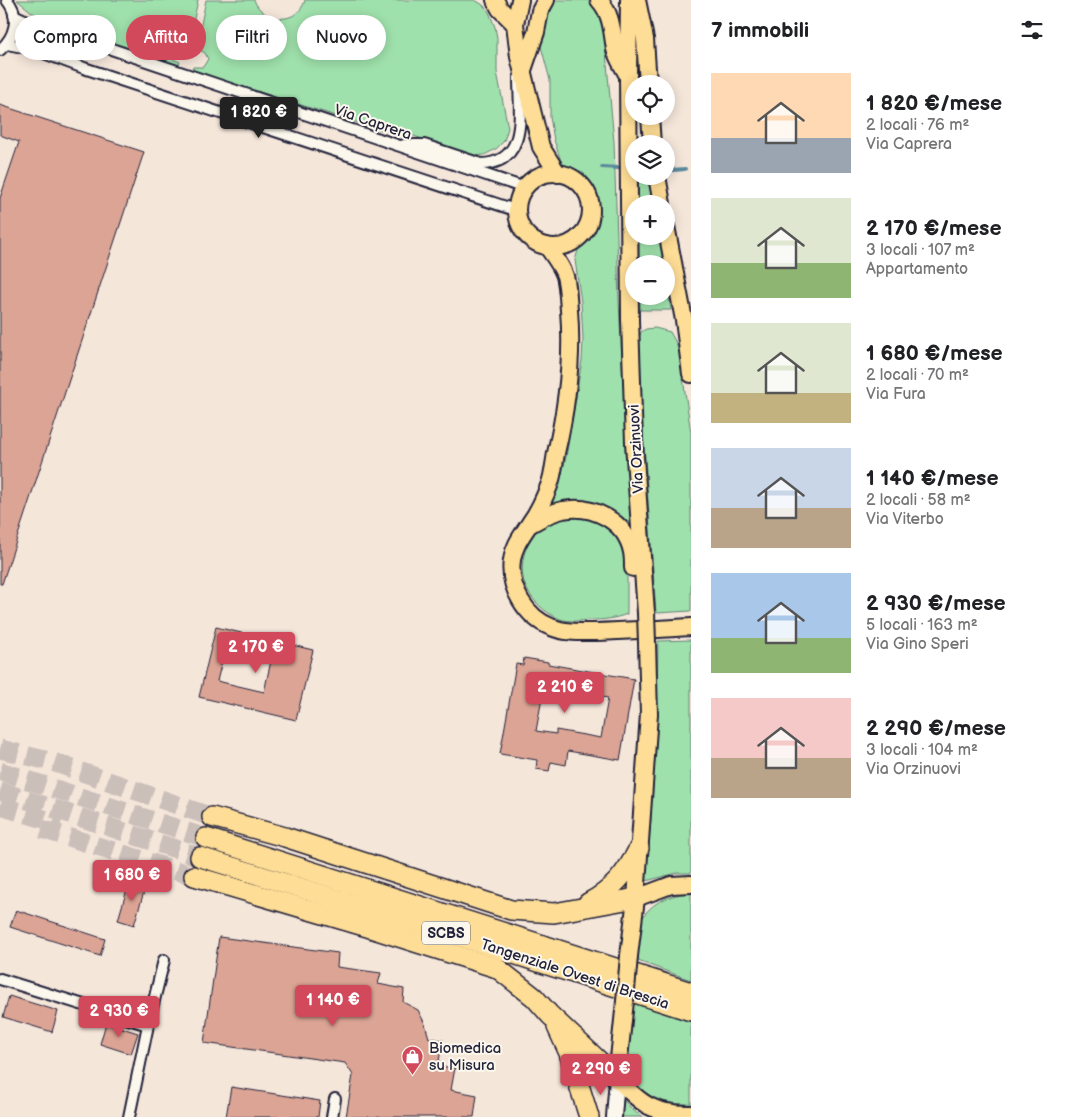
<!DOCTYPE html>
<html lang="it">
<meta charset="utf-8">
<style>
body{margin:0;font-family:"Balsamiq Sans",sans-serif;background:#f6f6f6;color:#202124;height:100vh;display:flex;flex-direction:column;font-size:19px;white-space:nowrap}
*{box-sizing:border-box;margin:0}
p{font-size:16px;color:#757577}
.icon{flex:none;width:28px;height:28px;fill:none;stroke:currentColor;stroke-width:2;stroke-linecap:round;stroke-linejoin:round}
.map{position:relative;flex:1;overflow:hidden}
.panel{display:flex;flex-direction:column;background:#fff;width:375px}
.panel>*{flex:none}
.hud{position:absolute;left:15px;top:15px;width:475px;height:45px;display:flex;gap:10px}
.fabs{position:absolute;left:625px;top:75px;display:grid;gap:10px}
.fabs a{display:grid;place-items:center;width:50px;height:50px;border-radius:50%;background:#fff;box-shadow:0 2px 12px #0003;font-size:25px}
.price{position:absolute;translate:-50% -42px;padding:0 11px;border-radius:5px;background:#d1495b;color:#fff;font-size:16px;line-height:32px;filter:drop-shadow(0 1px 2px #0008)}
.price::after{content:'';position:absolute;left:50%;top:30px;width:15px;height:11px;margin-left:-8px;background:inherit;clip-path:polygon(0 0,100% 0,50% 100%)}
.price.selected{background:#222;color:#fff}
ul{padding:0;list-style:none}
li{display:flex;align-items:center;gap:15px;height:125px;padding:0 20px}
li span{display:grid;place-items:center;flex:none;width:140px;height:100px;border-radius:0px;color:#555}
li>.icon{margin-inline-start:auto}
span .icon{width:60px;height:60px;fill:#fffc;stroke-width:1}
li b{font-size:21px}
h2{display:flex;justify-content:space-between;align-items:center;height:60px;padding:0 20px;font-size:21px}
.tag{padding:0 18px;border-radius:22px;background:#fff;box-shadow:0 2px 12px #0003;font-size:18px;line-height:45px}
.tag.selected{background:#d1495b;color:#fff}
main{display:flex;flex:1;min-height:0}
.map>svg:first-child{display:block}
.green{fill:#9fe1ac;stroke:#608274}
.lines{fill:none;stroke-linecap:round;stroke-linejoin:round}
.stream{stroke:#5a899d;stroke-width:4}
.building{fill:#dba494;stroke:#22223b;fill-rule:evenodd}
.highway-tunnel{stroke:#cbbfba;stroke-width:19;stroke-dasharray:19 9;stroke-linecap:butt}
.street-casing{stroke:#22223b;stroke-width:14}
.secondary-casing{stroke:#22223b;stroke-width:18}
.primary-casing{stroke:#22223b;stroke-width:20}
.highway-casing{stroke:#22223b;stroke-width:22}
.street{stroke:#fbf7ec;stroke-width:10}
.secondary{stroke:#fbf7ec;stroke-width:14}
.primary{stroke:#fedd96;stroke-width:16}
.highway{stroke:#fedd96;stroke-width:19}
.primary-bridge-casing{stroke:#22223b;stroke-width:20;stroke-linecap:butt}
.primary-bridge{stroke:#fedd96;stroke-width:16}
.labels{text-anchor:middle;stroke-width:4;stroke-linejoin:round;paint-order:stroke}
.shield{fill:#fbf7ec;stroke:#636270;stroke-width:1}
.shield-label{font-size:14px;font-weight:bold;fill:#22223b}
.street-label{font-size:15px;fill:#22223b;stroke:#fbf7ec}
.poi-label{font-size:15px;fill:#22223b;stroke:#fbf7ec;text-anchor:start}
</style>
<main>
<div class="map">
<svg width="691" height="1117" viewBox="0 0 691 1117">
<rect width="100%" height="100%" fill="#f5e6da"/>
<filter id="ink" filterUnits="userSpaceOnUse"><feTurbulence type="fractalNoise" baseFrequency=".02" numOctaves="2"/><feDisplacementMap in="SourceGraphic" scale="10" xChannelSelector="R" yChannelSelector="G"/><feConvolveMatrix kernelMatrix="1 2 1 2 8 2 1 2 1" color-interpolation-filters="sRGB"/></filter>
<g filter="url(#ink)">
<g class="green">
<polygon points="17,0 198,0 188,46 173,53 173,59 180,62 178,67 49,21 33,13"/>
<path d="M206,0H254C263,23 298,26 305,0H475L483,5L489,12L495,27L497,38V72L508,128L504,141L496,149L484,155L472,156L414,136L378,129L192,71L193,67H203L208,59L205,53L196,48Z"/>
<polygon points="550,0 587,0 595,7 604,30 614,142 619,302 628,479 633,539 623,523 550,507 561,477 566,457 582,360 583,339 581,302 575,260 580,244 592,226 595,215 596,203 594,192 588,182 562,164 554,140 550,117 550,80 539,39"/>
<polygon points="638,176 651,176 655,204 638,204"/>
<polygon points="639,236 660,236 664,264 639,264"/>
<polygon points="666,279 671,310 640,310 640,296 666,296"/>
<polygon points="655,328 670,332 675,341 679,351 691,433 691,611 656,613 639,374 639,338 641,332 646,329"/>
<path d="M590,515L616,533L627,553V614C614,619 603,620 590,620C580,621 569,622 560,619C545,613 531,600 525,585C516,560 530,527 555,518C565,514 579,516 590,515Z"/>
<path d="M691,640V873H677L646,881C653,801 657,721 658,641Z"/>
<path d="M691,893V980L638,961C639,950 637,937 640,925C646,903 671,894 691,893Z"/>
<path d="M634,1003L691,1022V1104C663,1105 630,1095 628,1061C627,1044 632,1021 634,1003Z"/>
<polygon points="623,1100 635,1112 643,1117 621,1117"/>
</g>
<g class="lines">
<g class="stream">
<polyline points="602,167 619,168"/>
<polyline points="673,170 685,169"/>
</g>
</g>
<g class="building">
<polygon points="0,105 144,152 2,584 0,584 0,198 19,142 0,135"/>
<path d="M216,627L313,650L296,720L199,697ZM227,641L273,652L264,692L217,681Z"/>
<path d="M524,658L548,662V664L634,679L620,760L568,751L566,765L551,762L549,771L536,769L537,760L500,754L516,664L523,665ZM544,687L608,698L601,738L556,730V734L536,731Z"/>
<polygon points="130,879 146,885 134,925 118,920"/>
<polygon points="16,910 105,939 100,956 10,927"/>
<polygon points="219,937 338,953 337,967 381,973 378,984 404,989 403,1002 418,1010 425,1024 429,1038 443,1040 438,1066 455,1068 451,1090 477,1095 474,1117 346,1117 353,1075 345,1063 204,1043"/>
<polygon points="9,996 58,1011 52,1032 3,1017"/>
<polygon points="106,1023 138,1033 131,1054 100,1044"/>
<polygon points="231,1087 320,1101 318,1117 226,1117"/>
</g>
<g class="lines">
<g class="highway-tunnel">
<polyline points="0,749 53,762 212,817"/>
<polyline points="0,771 206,838"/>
<polyline points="0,791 200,857"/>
<polyline points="0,806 61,824"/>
<polyline points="42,829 194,876"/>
</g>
<defs>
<g id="street">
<polyline points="14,15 25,20 525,188"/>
<polyline points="7,44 33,49 84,68 518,211"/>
<path d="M0,50C15,37 21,17 7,0"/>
<path d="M404,145H424L481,164C529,163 519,112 519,78"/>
<polyline points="0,979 148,1025"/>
<polyline points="129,1117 148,1025 164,960"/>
<polyline points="332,1117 335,1099"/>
</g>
<polyline id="secondary" points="614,1117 617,1078"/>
<g id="primary">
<polyline points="495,0 500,9 515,24"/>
<polyline points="520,0 515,24 519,57 541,147 558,174"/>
<path d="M599,0C612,14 612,32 615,49C617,57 623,67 627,74"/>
<polyline points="629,0 628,76 630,320 634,443 646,613"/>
<polyline points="637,0 645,39 648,84"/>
<polyline points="523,70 536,32 540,11 546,0"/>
<polyline points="650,116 652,144"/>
<circle cx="554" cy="210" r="37"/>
<polyline points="657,176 662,204"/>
<polyline points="666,226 684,320 691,374"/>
<path d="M547,246C553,255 562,266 565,276C568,287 568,299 569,310C573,358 567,406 556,453C554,464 553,476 549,486C544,499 538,512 530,523C522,536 514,545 512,560C508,588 526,617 551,627C565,633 581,632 596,632C628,631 659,629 691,627"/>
<path d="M531,524C541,518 551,512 563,510C592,504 626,521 632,552C633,557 633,563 633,568"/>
<polyline points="636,898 671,885 691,884"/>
<polyline points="629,956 636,898 649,714 647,643"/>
<path d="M625,1001L617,1078C640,1104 655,1115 691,1114"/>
</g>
<g id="highway">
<polyline points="212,817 285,837 511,910 554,913 636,898"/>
<polyline points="206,838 691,992"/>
<polyline points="200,857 464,938 691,1011"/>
<polyline points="194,876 367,927 497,968 534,997 550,1015 617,1078"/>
<path d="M588,903C614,889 626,874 639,848"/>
<polyline points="557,1027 569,1053 589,1117"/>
</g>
</defs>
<use href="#street" class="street-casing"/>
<use href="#secondary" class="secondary-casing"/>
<use href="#primary" class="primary-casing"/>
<use href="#highway" class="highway-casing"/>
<use href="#street" class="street"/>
<use href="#secondary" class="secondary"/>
<use href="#primary" class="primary"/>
<use href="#highway" class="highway"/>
<defs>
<g id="primary-bridge">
<polyline points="646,613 647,643"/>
<polyline points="625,1001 629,956"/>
</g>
</defs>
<use href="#primary-bridge" class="primary-bridge-casing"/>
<use href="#primary-bridge" class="primary-bridge"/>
</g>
</g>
<defs>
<symbol id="shop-pin" viewBox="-11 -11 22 30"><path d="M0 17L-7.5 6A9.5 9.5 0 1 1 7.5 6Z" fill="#d1495b" stroke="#fbf7ec"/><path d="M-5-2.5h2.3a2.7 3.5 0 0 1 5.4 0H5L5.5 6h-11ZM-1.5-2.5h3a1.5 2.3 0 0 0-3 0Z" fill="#fff"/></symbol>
</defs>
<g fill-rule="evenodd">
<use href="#shop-pin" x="400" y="1044" width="25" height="34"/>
</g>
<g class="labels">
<rect class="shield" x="422" y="921.5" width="48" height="23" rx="4"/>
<g class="shield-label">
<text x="446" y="938">SCBS</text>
</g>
<g class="street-label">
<text transform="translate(373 122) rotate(19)" y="5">Via Caprera</text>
<text transform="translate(636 449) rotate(-93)" y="5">Via Orzinuovi</text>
<text transform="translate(575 974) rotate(18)" y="5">Tangenziale Ovest di Brescia</text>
</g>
<g class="poi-label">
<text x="429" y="1053">Biomedica<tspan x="429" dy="17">su Misura</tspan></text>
</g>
</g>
</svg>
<div class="fabs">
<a><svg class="icon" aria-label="locate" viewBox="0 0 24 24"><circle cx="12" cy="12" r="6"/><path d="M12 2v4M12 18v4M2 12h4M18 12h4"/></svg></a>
<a><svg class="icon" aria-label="layers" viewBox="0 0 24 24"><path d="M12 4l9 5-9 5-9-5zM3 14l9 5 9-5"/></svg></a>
<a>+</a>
<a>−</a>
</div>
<b class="price selected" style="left:259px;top:139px">1 820 €</b>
<b class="price" style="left:256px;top:674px">2 170 €</b>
<b class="price" style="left:565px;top:714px">2 210 €</b>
<b class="price" style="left:132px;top:902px">1 680 €</b>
<b class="price" style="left:333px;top:1027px">1 140 €</b>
<b class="price" style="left:119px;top:1038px">2 930 €</b>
<b class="price" style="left:601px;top:1096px">2 290 €</b>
<div class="hud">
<a class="tag">Compra</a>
<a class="tag selected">Affitta</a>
<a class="tag">Filtri</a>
<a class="tag">Nuovo</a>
</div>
</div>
<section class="panel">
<h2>7 immobili<svg class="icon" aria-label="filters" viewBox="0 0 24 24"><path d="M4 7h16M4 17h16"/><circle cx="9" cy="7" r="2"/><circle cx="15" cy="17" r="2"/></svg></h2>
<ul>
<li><span style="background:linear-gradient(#ffd9b3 65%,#9aa5b1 0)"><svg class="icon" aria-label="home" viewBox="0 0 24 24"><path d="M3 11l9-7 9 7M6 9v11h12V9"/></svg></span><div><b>1 820 €/mese</b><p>2 locali · 76 m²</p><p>Via Caprera</p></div></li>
<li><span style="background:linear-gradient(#dfe7d0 65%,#8fb573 0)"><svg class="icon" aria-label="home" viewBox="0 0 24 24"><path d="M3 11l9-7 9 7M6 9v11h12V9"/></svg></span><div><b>2 170 €/mese</b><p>3 locali · 107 m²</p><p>Appartamento</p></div></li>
<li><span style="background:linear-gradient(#dfe7d0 70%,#c2b280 0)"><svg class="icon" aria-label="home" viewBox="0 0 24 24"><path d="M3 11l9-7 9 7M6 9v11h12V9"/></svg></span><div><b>1 680 €/mese</b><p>2 locali · 70 m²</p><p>Via Fura</p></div></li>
<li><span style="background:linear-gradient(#c9d6e8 60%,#b9a48a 0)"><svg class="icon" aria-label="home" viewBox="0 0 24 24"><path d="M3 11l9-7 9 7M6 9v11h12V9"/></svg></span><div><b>1 140 €/mese</b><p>2 locali · 58 m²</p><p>Via Viterbo</p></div></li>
<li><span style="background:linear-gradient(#a9c7e8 65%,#8fb573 0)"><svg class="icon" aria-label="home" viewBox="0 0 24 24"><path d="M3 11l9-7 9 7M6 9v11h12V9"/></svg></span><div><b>2 930 €/mese</b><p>5 locali · 163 m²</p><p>Via Gino Speri</p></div></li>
<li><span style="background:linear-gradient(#f6c9c9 60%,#b9a48a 0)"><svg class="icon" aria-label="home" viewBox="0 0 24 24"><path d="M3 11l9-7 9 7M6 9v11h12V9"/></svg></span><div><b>2 290 €/mese</b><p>3 locali · 104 m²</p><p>Via Orzinuovi</p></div></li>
</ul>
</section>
</main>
